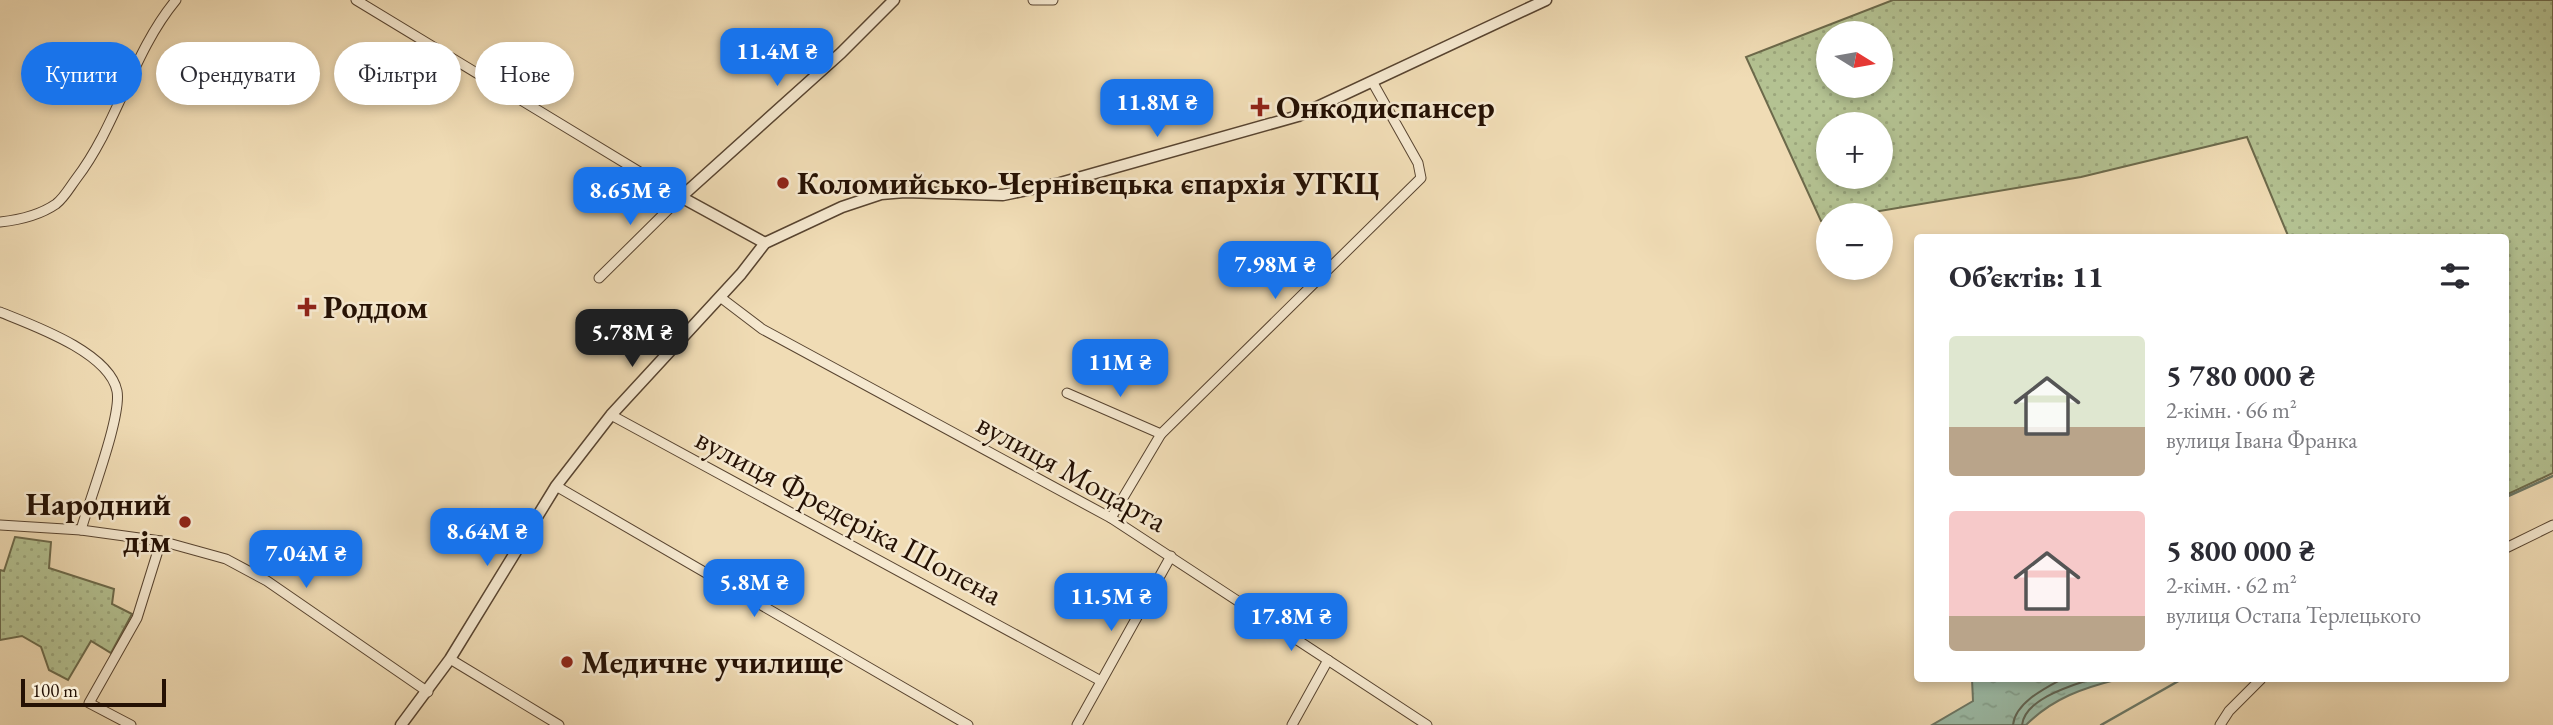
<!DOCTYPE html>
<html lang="uk">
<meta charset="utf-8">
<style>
body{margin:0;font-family:"EB Garamond",serif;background:#f2f2f3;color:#2b2b33;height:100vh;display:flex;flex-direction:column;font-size:26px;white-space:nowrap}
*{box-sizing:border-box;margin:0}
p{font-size:23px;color:#7c7c81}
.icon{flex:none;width:38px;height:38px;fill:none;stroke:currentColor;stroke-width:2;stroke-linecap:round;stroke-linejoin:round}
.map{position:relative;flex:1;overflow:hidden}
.drawer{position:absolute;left:1914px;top:234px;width:595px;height:448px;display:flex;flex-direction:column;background:#fff;border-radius:7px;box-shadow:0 4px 10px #0003}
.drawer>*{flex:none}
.banner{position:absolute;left:21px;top:42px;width:665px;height:63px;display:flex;gap:14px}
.needle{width:46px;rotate:101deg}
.controls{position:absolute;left:1816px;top:21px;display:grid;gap:14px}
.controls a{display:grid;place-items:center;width:77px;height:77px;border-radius:50%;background:#fff;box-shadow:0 4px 10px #0003;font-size:35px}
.scale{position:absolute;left:21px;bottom:18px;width:145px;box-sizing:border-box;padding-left:7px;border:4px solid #251104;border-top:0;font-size:19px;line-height:24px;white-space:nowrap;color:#251104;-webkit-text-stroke:5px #f5e8cf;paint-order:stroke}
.price{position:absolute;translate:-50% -60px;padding:0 16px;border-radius:14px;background:#1a73e8;color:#fff;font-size:23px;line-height:46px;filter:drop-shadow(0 2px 4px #0008)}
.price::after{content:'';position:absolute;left:50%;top:42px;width:21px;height:16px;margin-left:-10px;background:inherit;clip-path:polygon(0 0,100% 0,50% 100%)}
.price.selected{background:#222;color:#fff}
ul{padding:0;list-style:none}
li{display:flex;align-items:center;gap:21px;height:175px;padding:0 35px}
li span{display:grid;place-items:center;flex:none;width:196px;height:140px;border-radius:7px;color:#555}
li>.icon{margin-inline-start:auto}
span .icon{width:84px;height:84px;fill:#fffc;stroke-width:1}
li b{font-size:30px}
h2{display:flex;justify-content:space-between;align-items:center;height:84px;padding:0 35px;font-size:30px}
.tag{padding:0 24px;border-radius:32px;background:#fff;box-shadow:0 4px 10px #0003;font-size:24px;line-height:63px}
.tag.selected{background:#1a73e8;color:#fff}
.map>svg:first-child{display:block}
.green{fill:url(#green-dots);stroke:#6c6a4b;stroke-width:2;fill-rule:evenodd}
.water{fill:url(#water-ripples);stroke:#6c7866;stroke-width:2}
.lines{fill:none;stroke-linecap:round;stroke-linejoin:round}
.shore{stroke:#606656;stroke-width:2}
.stream{stroke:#6c7866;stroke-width:2.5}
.minor-casing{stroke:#584430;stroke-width:11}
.tertiary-casing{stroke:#584430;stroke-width:13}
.minor{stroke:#f5e8cf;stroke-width:9}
.tertiary{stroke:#f5e8cf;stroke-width:10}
.poi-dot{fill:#8f2418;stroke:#f5e8cf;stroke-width:2.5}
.labels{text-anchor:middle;stroke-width:5;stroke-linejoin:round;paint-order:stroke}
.poi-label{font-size:32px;font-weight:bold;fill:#251104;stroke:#f5e8cf;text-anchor:start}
.street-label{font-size:32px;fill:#251104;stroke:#f5e8cf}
</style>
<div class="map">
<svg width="2553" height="725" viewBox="0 0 2553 725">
<defs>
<pattern id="green-dots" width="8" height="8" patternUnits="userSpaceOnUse" patternTransform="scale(1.75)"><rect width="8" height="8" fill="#b4c292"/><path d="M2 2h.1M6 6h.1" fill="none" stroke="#9ba67c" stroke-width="1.8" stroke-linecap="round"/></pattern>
<pattern id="water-ripples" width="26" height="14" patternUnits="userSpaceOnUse" patternTransform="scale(1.75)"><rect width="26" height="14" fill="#9bbca8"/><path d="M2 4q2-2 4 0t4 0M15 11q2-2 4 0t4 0" fill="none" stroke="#85a18f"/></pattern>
</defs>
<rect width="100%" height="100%" fill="#f0dcb5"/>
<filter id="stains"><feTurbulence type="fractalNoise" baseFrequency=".00286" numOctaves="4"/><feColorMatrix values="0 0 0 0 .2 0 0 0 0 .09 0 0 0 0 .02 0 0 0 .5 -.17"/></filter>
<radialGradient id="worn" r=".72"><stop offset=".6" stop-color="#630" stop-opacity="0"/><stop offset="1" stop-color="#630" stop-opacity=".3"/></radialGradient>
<g class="green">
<path d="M1893,0H2553V473L2506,495V238H2289L2247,137L2081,177L1856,215H1829V220L1821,221L1746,57ZM1881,33V86H1829V33ZM1881,124V177H1829V124Z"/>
<polygon points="15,537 51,542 49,568 114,589 112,604 132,614 111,653 91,641 68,680 49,670 41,647 22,636 0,640 0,570 4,571"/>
</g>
<path class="water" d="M1972,679H2119C2083,688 2053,698 2026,725H1932L1973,701Z"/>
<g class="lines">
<g class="shore">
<path d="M2013,725C2015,703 2045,688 2062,679"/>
<path d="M2022,725C2025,699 2070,686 2091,679"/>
</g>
<g class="stream">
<polyline points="2506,497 2553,476"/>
<polyline points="2101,725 2182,679"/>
</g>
<defs>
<g id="minor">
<polyline points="356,0 681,197 599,278"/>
<polyline points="1033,0 1053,0"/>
<path d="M0,222C19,220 40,215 56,204C64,198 70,187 76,179C118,124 132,53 176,0"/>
<polyline points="720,297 762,329 1111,518 1427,725"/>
<path d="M0,312C32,325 109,352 117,391C122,416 89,501 81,530"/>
<polyline points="1067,393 1161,434"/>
<polyline points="611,415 1101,681"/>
<polyline points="556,486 968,725"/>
<polyline points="1111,518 1161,434 1421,178 1418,163 1373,83"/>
<polyline points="0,525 81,530 161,541 226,559 267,581 428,692"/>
<polyline points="2506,548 2553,525"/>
<polyline points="450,659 559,725"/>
<polyline points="131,725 89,703 137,618 161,541"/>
<polyline points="1077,725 1171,556"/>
<polyline points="1292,725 1328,660"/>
<polyline points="2220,725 2229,711 2261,679"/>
</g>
<g id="tertiary">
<polyline points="765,243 681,197 841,53 894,0"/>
<polyline points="401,725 450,659 556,486 611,415 741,274 765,243 842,207 881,194 905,192 1003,195 1060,183 1298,116 1546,0"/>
</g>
</defs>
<use href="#minor" class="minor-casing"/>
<use href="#tertiary" class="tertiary-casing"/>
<use href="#minor" class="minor"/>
<use href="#tertiary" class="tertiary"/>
</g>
<g class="poi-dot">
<path d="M1256.5 96.5h7v7h7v7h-7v7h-7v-7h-7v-7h7z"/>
<circle cx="783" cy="183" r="7"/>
<path d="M303.5 296.5h7v7h7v7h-7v7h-7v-7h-7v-7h7z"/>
<circle cx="185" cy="522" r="7"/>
<circle cx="567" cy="662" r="7"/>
</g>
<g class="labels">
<g class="poi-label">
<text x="1276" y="118">Онкодиспансер</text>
<text x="797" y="194">Коломийсько-Чернівецька єпархія УГКЦ</text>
<text x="323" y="318">Роддом</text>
<text x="171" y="515" text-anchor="end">Народний<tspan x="171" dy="37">дім</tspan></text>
<text x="581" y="673">Медичне училище</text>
</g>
<g class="street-label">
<text transform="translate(1072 472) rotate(29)" y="11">вулиця Моцарта</text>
<text transform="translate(849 516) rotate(28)" y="11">вулиця Фредеріка Шопена</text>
</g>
</g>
<rect width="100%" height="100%" filter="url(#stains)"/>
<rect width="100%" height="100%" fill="url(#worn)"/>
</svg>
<div class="controls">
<a><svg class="needle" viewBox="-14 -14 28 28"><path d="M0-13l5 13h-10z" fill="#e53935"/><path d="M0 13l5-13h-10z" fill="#7c7c81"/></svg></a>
<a>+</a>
<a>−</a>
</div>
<div class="scale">100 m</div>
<b class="price" style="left:777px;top:88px">11.4M ₴</b>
<b class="price" style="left:1157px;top:139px">11.8M ₴</b>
<b class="price" style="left:630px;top:227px">8.65M ₴</b>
<b class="price" style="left:1275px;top:301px">7.98M ₴</b>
<b class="price selected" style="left:632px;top:369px">5.78M ₴</b>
<b class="price" style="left:1120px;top:399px">11M ₴</b>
<b class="price" style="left:487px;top:568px">8.64M ₴</b>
<b class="price" style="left:306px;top:590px">7.04M ₴</b>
<b class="price" style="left:754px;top:619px">5.8M ₴</b>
<b class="price" style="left:1111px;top:633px">11.5M ₴</b>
<b class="price" style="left:1291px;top:653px">17.8M ₴</b>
<div class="banner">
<a class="tag selected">Купити</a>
<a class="tag">Орендувати</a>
<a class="tag">Фільтри</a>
<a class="tag">Нове</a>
</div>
<section class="drawer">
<h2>Об’єктів: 11<svg class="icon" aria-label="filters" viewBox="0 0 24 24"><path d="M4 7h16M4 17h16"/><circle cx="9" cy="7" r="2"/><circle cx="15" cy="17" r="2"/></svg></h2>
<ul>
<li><span style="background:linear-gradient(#dfe7d0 65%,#b9a48a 0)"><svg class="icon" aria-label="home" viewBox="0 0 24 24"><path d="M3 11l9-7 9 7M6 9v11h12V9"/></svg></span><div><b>5 780 000 ₴</b><p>2-кімн. · 66 m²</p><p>вулиця Івана Франка</p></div></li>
<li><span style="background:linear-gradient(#f6c9c9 75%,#b9a48a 0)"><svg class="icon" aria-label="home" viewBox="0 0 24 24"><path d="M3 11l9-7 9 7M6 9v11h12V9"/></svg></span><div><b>5 800 000 ₴</b><p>2-кімн. · 62 m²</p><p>вулиця Остапа Терлецького</p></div></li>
</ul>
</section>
</div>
